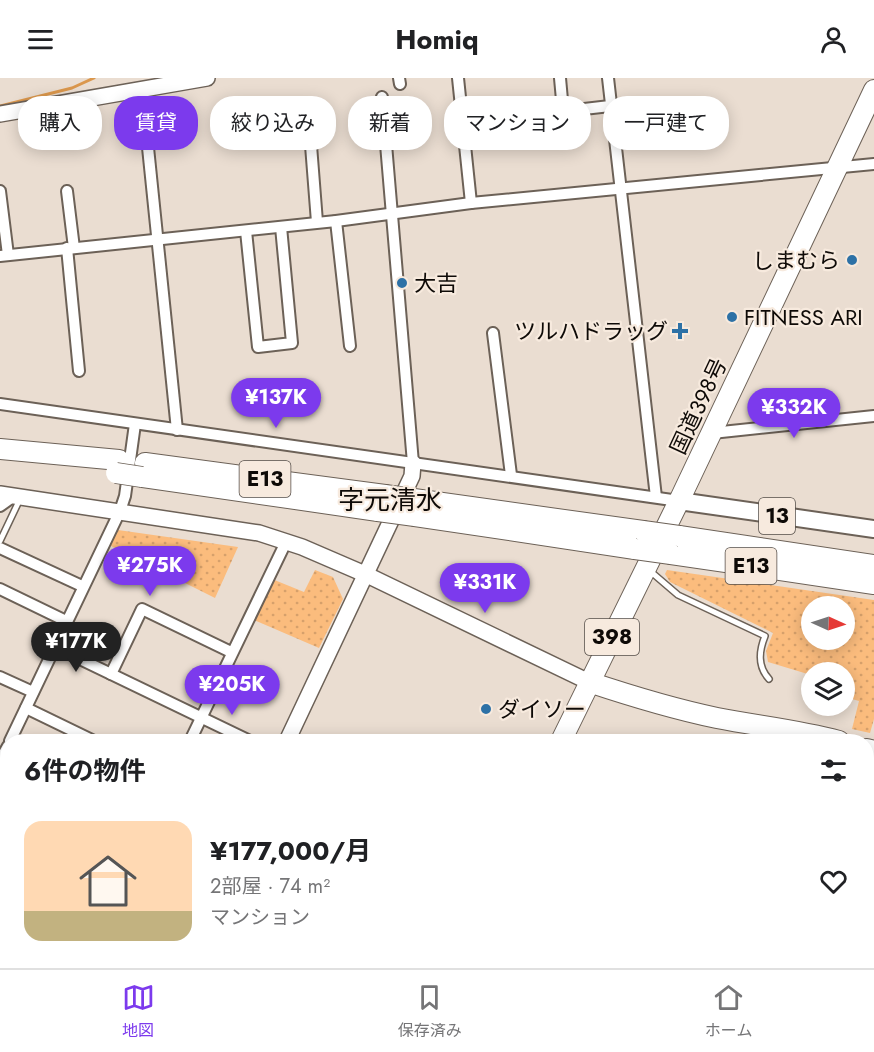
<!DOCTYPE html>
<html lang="ja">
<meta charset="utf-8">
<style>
body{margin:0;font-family:Jost,"Noto Sans JP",sans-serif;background:#f6f6f6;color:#202124;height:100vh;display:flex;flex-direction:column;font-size:22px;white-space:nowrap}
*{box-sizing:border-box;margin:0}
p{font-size:20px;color:#757577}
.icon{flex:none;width:33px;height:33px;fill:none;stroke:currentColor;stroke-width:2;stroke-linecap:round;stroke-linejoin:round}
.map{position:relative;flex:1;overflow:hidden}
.sheet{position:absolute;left:0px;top:656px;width:874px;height:236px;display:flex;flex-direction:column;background:#fff;border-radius:24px 24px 0 0;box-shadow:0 3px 15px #0003}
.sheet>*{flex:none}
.hud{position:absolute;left:18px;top:18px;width:838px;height:54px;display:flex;gap:12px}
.needle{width:39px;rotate:93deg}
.tools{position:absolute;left:801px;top:518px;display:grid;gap:12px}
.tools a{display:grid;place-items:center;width:54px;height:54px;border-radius:50%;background:#fff;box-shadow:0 3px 15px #0003;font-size:30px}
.price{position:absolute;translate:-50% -51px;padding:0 14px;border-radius:21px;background:#7c3aed;color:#fff;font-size:20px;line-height:39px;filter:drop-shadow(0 2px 3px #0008)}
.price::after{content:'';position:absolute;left:50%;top:36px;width:18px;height:14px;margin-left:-9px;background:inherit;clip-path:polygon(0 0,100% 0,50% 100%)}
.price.current{background:#222;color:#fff}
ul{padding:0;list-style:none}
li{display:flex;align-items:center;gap:18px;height:150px;padding:0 24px}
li+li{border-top:2px solid #e0e0e0}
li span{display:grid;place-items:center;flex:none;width:168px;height:120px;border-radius:18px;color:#555}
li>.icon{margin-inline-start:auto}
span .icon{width:72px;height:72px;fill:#fffc;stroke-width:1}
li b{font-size:26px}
h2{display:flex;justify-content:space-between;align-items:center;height:72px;padding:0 24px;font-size:26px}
.chip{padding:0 21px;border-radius:24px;background:#fff;box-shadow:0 3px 15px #0003;font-size:21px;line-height:54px}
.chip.current{background:#7c3aed;color:#fff}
header{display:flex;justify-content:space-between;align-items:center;height:78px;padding:0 24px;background:#fff;font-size:27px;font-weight:700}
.tabs{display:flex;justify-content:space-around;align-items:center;height:84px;border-top:2px solid #e0e0e0;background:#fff;font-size:16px;color:#757577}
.tabs a{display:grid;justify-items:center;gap:3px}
.tabs .current{color:#7c3aed}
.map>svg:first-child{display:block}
.grass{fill:url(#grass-dots);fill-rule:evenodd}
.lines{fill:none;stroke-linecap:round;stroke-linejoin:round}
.stream{stroke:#db974c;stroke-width:3}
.lane-casing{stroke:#6c6157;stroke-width:8}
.street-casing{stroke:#6c6157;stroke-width:14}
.secondary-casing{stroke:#6c6157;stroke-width:18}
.primary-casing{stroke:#6c6157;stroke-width:20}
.highway-casing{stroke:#6c6157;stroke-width:22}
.lane{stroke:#fff;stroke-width:5}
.street{stroke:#fff;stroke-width:10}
.secondary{stroke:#fff;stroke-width:15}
.primary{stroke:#fff;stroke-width:16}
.highway{stroke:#fff;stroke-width:20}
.highway-bridge-casing{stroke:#6c6157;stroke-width:22;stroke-linecap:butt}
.highway-bridge{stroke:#fff;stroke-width:20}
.poi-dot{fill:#2d71a6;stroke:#f7eade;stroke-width:2}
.labels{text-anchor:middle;stroke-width:4.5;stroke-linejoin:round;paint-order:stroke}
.shield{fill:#f7eade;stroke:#544d48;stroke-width:1.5}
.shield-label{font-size:21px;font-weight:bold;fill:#0e0a07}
.poi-label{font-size:22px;fill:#0e0a07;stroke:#f7eade;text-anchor:start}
.street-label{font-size:22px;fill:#0e0a07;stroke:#f7eade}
.quarter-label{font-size:26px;fill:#0e0a07;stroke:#f7eade}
</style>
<header><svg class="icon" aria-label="menu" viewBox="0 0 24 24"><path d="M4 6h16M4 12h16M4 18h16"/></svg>Homiq<svg class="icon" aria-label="person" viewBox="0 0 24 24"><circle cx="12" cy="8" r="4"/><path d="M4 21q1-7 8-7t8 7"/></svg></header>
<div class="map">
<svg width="874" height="890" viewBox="0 0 874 890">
<defs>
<pattern id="grass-dots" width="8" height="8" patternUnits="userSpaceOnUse" patternTransform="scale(1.5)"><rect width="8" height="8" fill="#fbbc7d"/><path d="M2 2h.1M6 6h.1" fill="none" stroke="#d6a06b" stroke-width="1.8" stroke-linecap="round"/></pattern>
</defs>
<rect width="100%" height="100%" fill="#eaddd1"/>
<g class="grass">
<polygon points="118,452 238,469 215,520 109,467"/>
<polygon points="315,492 333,499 343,521 319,570 254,542 272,501 304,514"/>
<path d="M667,492L874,522V641L870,655L852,651L859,623L845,619L844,594H812L811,597L768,584L766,573L773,555L670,504L665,496ZM812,528H844V561H812Z"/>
</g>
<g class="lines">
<polyline class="stream" points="0,28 72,10 94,0"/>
<defs>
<g id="lane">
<polyline points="0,463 20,421"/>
<path d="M650,493L678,517L765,558C759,573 757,588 769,601"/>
</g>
<g id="street">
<polyline points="399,0 400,6"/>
<polyline points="458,0 471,125"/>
<polyline points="560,0 563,33"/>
<polyline points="608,0 656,419"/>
<polyline points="142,11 177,352"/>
<polyline points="382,19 413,385"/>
<polyline points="308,29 317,144"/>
<polyline points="463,45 610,28"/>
<polyline points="0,113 8,177"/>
<polyline points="67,113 74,170"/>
<polyline points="336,143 350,268"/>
<polyline points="246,153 258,269 292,265 281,149"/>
<polyline points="67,170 79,293"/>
<polyline points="0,178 336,143 471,125 874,86"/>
<polyline points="493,255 511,397"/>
<polyline points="0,326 679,423"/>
<polyline points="712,355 874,338"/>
<polyline points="0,428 14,418"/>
<polyline points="0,470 82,508"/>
<polyline points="0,511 66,543"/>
<polyline points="55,569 250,663"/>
<polyline points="111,596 142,531 231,574"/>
<polyline points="0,599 33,614"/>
<polyline points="26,630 94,663"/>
<polyline points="10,663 120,433 125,418 135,346"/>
<polyline points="190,663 286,464"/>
<polyline points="0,683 8,668"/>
<polyline points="867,722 874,723"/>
<polyline points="0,788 8,792"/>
<polyline points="0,876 8,879"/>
<polyline points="16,884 29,890"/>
<polyline points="417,884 431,890"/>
<polyline points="86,890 90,884"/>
<polyline points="271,890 274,884"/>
<polyline points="355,890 359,884"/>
<polyline points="473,890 476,884"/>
<polyline points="735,890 738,884"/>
</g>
<g id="secondary">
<polyline points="0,36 207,0"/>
<polyline points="0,416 259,455 302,469 367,497 589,604"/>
<polyline points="287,663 412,398 413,385"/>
<polyline points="0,737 8,741"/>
<polyline points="713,884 726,890"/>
<polyline points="178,890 181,884"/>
</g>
<polyline id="primary" points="679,423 874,451"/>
<g id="highway">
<polyline points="0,371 119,382"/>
<polyline points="145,385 385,417"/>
<polyline points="143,399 378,433"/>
<polyline points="421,422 643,453"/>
<polyline points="415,438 635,471"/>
<polyline points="679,458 874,487"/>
<polyline points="671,476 874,506"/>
<path d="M589,604C631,618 674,631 717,640C758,648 799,652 839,663"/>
<polyline points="561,663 679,423 874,12"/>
<polyline points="867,671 874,673"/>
<polyline points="867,687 874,688"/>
<polyline points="454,890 457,884"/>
</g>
</defs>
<use href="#lane" class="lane-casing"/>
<use href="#street" class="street-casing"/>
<use href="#secondary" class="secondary-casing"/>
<use href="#primary" class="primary-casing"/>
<use href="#highway" class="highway-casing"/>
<use href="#lane" class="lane"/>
<use href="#street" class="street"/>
<use href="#secondary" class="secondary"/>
<use href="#primary" class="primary"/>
<use href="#highway" class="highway"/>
<defs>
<g id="highway-bridge">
<polyline points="116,395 142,399"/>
<polyline points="385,417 421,422"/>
<polyline points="378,433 415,438"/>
<polyline points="643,453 679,458"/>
<polyline points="635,471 671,476"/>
</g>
</defs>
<use href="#highway-bridge" class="highway-bridge-casing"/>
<use href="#highway-bridge" class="highway-bridge"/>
</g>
<g class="poi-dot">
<circle cx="852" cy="182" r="6"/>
<circle cx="402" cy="205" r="6"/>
<circle cx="732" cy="239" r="6"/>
<path d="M677 244h6v6h6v6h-6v6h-6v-6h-6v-6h6z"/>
<circle cx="486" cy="631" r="6"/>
</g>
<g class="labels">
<g class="shield">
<rect x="239.5" y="383" width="51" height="36" rx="4.5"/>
<rect x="759" y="420" width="36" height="36" rx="4.5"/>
<rect x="725.5" y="470" width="51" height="36" rx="4.5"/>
<rect x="585" y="541" width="54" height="36" rx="4.5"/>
</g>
<g class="shield-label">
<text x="265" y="408">E13</text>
<text x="777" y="445">13</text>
<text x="751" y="495">E13</text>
<text x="612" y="566">398</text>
</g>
<g class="poi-label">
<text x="840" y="190" text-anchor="end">しまむら</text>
<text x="414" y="213">大吉</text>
<text x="744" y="247">FITNESS ARI</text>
<text x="668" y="261" text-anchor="end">ツルハドラッグ</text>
<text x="498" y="639">ダイソー</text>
</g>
<g class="street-label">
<text transform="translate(698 328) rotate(-65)" y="8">国道398号</text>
</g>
<g class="quarter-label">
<text x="390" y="431">字元清水</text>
</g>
</g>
</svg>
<div class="tools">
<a><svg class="needle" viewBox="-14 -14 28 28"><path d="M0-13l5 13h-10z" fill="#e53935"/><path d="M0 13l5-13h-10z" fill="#757577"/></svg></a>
<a><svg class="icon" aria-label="layers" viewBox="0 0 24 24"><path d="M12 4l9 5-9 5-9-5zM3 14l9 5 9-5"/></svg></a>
</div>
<b class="price" style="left:276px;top:351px">¥137K</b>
<b class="price" style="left:794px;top:361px">¥332K</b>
<b class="price" style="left:150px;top:519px">¥275K</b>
<b class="price" style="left:485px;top:536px">¥331K</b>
<b class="price current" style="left:76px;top:595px">¥177K</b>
<b class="price" style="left:232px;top:638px">¥205K</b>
<div class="hud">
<a class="chip">購入</a>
<a class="chip current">賃貸</a>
<a class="chip">絞り込み</a>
<a class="chip">新着</a>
<a class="chip">マンション</a>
<a class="chip">一戸建て</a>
</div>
<section class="sheet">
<h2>6件の物件<svg class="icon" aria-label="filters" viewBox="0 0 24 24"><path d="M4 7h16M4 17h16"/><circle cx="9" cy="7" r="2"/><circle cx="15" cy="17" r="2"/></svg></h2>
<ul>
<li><span style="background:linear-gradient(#ffd9b3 75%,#c2b280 0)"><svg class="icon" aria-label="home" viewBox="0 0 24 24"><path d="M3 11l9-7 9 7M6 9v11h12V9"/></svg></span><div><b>¥177,000/月</b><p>2部屋 · 74 m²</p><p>マンション</p></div><svg class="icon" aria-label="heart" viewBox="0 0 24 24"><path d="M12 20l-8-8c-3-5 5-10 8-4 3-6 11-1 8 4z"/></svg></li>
</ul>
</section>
</div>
<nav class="tabs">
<a class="current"><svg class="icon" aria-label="map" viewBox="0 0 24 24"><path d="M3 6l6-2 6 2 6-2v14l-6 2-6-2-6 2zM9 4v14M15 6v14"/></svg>地図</a>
<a><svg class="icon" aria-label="saved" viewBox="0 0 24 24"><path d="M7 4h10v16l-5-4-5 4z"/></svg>保存済み</a>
<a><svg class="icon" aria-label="home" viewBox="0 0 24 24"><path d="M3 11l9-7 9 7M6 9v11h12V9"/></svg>ホーム</a>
</nav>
